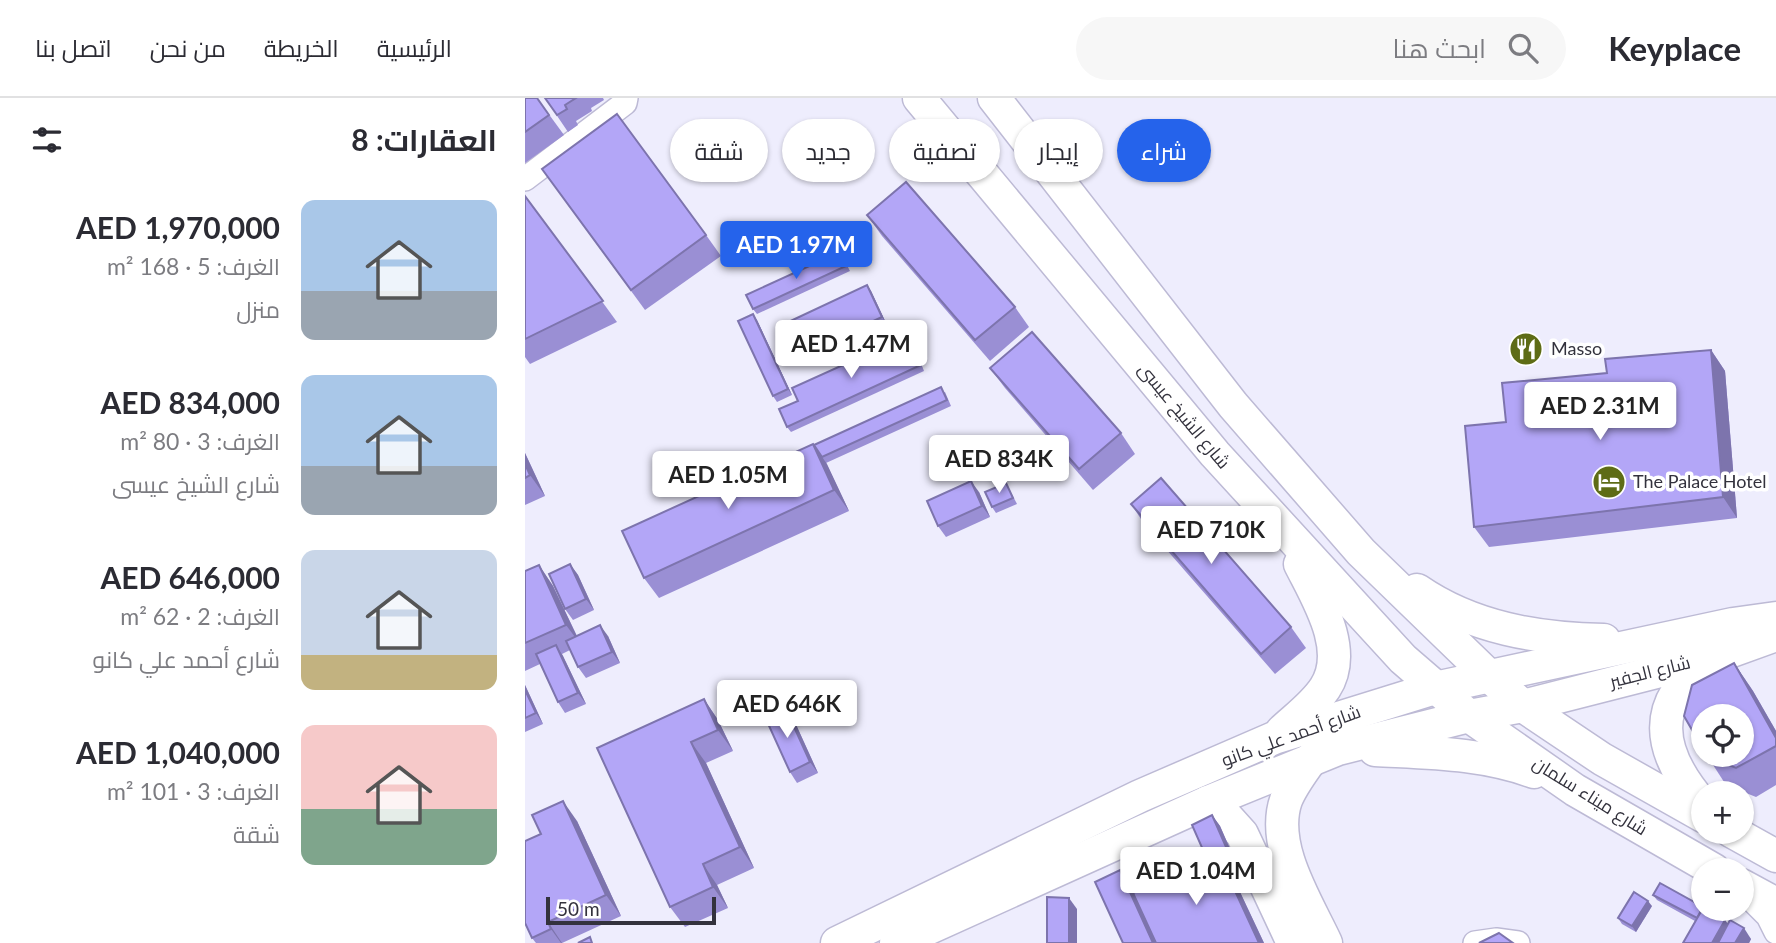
<!DOCTYPE html>
<html lang="ar">
<meta charset="utf-8">
<style>
body{margin:0;font-family:Lato,Cairo,sans-serif;background:#f7f7f7;color:#2b2b33;direction:rtl;height:100vh;display:flex;flex-direction:column;font-size:26px;white-space:nowrap}
*{box-sizing:border-box;margin:0}
p{font-size:23px;color:#7c7c81}
.icon{flex:none;width:38px;height:38px;fill:none;stroke:currentColor;stroke-width:2;stroke-linecap:round;stroke-linejoin:round}
.map{position:relative;flex:1;overflow:hidden;direction:ltr}
.details{display:flex;flex-direction:column;background:#fff;width:525px}
.details>*{flex:none}
.hud{position:absolute;left:21px;top:21px;width:665px;height:63px;direction:rtl;display:flex;gap:14px}
.tools{position:absolute;left:1166px;top:606px;display:grid;gap:14px}
.tools a{display:grid;place-items:center;width:63px;height:63px;border-radius:50%;background:#fff;box-shadow:0 2px 5px #0004;font-size:35px}
.scale{position:absolute;left:21px;bottom:18px;width:170px;box-sizing:border-box;padding-left:7px;border:4px solid #33323d;border-top:0;font-size:19px;line-height:24px;white-space:nowrap;color:#33323d;-webkit-text-stroke:5px #fff;paint-order:stroke}
.price{position:absolute;translate:-50% -60px;padding:0 16px;border-radius:7px;background:#fff;color:#222;font-size:23px;line-height:46px;filter:drop-shadow(0 2px 4px #0008)}
.price::after{content:'';position:absolute;left:50%;top:42px;width:21px;height:16px;margin-left:-10px;background:inherit;clip-path:polygon(0 0,100% 0,50% 100%)}
.price.current{background:#2563eb;color:#fff}
ul{padding:0;list-style:none}
li{display:flex;align-items:center;gap:21px;height:175px;padding:0 28px}
li span{display:grid;place-items:center;flex:none;width:196px;height:140px;border-radius:14px;color:#555}
li>.icon{margin-inline-start:auto}
span .icon{width:84px;height:84px;fill:#fffc;stroke-width:1}
li b{font-size:30px}
h2{display:flex;justify-content:space-between;align-items:center;height:84px;padding:0 28px;font-size:30px}
.pill{padding:0 24px;border-radius:32px;background:#fff;box-shadow:0 2px 5px #0004;font-size:24px;line-height:63px}
.pill.current{background:#2563eb;color:#fff}
header{display:flex;align-items:center;gap:42px;box-sizing:border-box;height:98px;padding:0 35px;background:#fff;border-bottom:2px solid #e1e1e2}
header strong{font-size:33px}
nav{display:flex;gap:38px;margin-inline-start:auto;font-size:24px}
.search{width:490px;height:63px;background:#f7f7f7;display:flex;align-items:center;gap:18px;box-sizing:border-box;padding:0 24px;border-radius:38px;color:#7c7c81;font-size:26px}
main{display:flex;flex:1;min-height:0}
.map>svg:first-child{display:block}
.lines{fill:none;stroke-linecap:round;stroke-linejoin:round}
.street-casing{stroke:#bdbad5;stroke-width:26}
.secondary-casing{stroke:#bdbad5;stroke-width:35}
.street{stroke:#fff;stroke-width:23}
.secondary{stroke:#fff;stroke-width:32}
.wall{fill:#9a8fd4}
.shaded-wall{fill:#7d74ad}
.building{fill:#b3a6f7;stroke:#7d74ad;stroke-width:2}
.labels{text-anchor:middle;stroke-width:7;stroke-linejoin:round;paint-order:stroke}
.poi-label{font-size:18px;fill:#33323d;stroke:#fff;text-anchor:start}
.street-label{font-size:18px;fill:#33323d;stroke:#fff}
</style>
<header>
<strong>Keyplace</strong>
<div class="search"><svg class="icon" aria-label="search" viewBox="0 0 24 24"><circle cx="10" cy="10" r="6"/><path d="M15 15l6 6"/></svg>ابحث هنا</div>
<nav><a>الرئيسية</a><a>الخريطة</a><a>من نحن</a><a>اتصل بنا</a></nav>
</header>
<main>
<div class="map">
<svg width="1251" height="845" viewBox="0 0 1251 845">
<rect width="100%" height="100%" fill="#eeedfd"/>
<g class="lines">
<defs>
<g id="street">
<polyline points="0,81 100,5 101,0"/>
<polyline points="1224,799 1243,818 1251,834"/>
<polyline points="950,845 971,842 993,845"/>
</g>
<g id="secondary">
<polyline points="394,0 690,356 878,561 944,618 1050,692 1189,772"/>
<polyline points="469,0 708,307 836,454 964,578 998,608 1077,661 1178,718"/>
<path d="M892,492C947,530 1013,541 1079,542"/>
<path d="M757,633C772,619 789,607 800,590C825,552 792,500 775,466"/>
<path d="M850,652C905,655 957,655 1009,674"/>
<path d="M787,660C778,673 767,687 761,702C745,748 782,804 801,845"/>
<polyline points="683,704 699,716 717,736 768,845"/>
<path d="M1178,707C1132,654 1123,604 1186,561"/>
<polyline points="1206,733 1251,758"/>
<polyline points="1216,787 1251,806"/>
<polyline points="312,845 615,698 749,640 910,590 1208,526 1251,520"/>
<polyline points="371,845 683,704 813,651 944,618 998,608 1190,559 1251,537"/>
</g>
</defs>
<use href="#street" class="street-casing"/>
<use href="#secondary" class="secondary-casing"/>
<use href="#street" class="street"/>
<use href="#secondary" class="secondary"/>
</g>
<g class="wall">
<polygon points="0,0 12,0 39,37 0,65"/>
<polygon points="20,0 78,0 79,2 66,10 67,13 51,23 53,27 43,34"/>
<polygon points="17,71 181,137 196,158 120,212"/>
<polygon points="0,98 92,224 5,266 0,259"/>
<polygon points="342,117 490,209 504,229 465,263 357,138"/>
<polygon points="315,154 325,173 232,216 228,211"/>
<polygon points="342,187 346,193 361,225 277,263 273,258"/>
<polygon points="232,222 267,297 252,304 248,298"/>
<polygon points="386,243 399,273 266,334 262,329 273,303"/>
<polygon points="1186,252 1200,273 1212,420 964,449 949,429 981,324 1082,275"/>
<polygon points="465,270 596,335 610,356 568,392 480,290"/>
<polygon points="420,294 426,308 301,365 324,413 134,500 119,480 289,347"/>
<polygon points="0,355 20,398 0,407"/>
<polygon points="481,385 492,406 471,415 467,409"/>
<polygon points="454,394 465,419 421,439 413,428"/>
<polygon points="606,406 766,529 781,550 750,576 620,427"/>
<polygon points="45,466 53,477 69,512 48,522 40,511"/>
<polygon points="14,467 28,488 52,538 83,538 95,565 61,580 53,569 45,552 37,556 61,606 40,615 33,604 15,566 0,573 0,473"/>
<polygon points="1209,565 1228,593 1251,633 1251,687 1231,699 1201,687 1181,656"/>
<polygon points="0,587 18,626 0,634"/>
<polygon points="179,601 193,622 208,653 181,665 229,770 192,787 203,810 160,829 145,809 72,650"/>
<polygon points="260,609 268,620 293,675 272,685 265,674"/>
<polygon points="687,717 695,728 713,769 705,773 739,845 598,845 606,788 609,794 682,761"/>
<polygon points="52,723 96,818 37,845 11,845 7,840 16,736"/>
<polygon points="1128,797 1180,810 1226,841 1224,845 1158,845 1170,823 1132,802"/>
<polygon points="1127,808 1111,834 1097,826 1093,820"/>
</g>
<g class="shaded-wall">
<polygon points="342,187 346,193 361,225 357,219"/>
<polygon points="228,216 232,222 267,297 263,291"/>
<polygon points="382,238 386,243 399,273 396,267"/>
<polygon points="1186,252 1200,273 1212,420 1198,399"/>
<polygon points="288,346 302,366 324,413 309,392"/>
<polygon points="0,355 20,398 5,377 0,366"/>
<polygon points="446,383 454,394 465,419 457,408"/>
<polygon points="45,466 53,477 69,512 61,501"/>
<polygon points="14,467 28,488 56,547 41,527"/>
<polygon points="75,527 83,538 95,565 87,554"/>
<polygon points="31,547 38,558 61,606 53,595"/>
<polygon points="1209,565 1228,593 1251,633 1251,640"/>
<polygon points="0,587 18,626 11,615 0,592"/>
<polygon points="179,601 193,622 208,653 193,632"/>
<polygon points="260,609 268,620 293,675 285,664"/>
<polygon points="166,644 181,665 229,770 215,749"/>
<polygon points="38,703 52,723 96,818 81,797"/>
<polygon points="687,717 695,728 713,769 705,758"/>
<polygon points="693,756 707,777 739,845 734,845"/>
<polygon points="178,766 192,787 203,810 188,789"/>
<polygon points="595,772 606,788 632,845 628,845"/>
<polygon points="544,800 552,811 552,845 544,845"/>
<polygon points="1123,803 1127,808 1111,834 1107,828"/>
<polygon points="1200,822 1208,833 1201,845 1187,845"/>
<polygon points="23,824 37,845 36,845 26,831"/>
<polygon points="1219,830 1226,841 1224,845 1210,845"/>
</g>
<g class="building">
<polygon points="0,0 12,0 24,17 0,34"/>
<polygon points="20,0 51,0 40,7 42,11 32,17"/>
<polygon points="92,16 181,137 106,192 17,71"/>
<polygon points="381,84 490,209 450,242 342,117"/>
<polygon points="0,98 78,203 0,241"/>
<polygon points="315,154 321,168 228,211 221,197"/>
<polygon points="342,187 357,219 273,258 259,226"/>
<polygon points="228,216 263,291 248,298 213,223"/>
<polygon points="507,234 596,335 554,371 465,270"/>
<polygon points="382,238 396,267 262,329 254,311 273,303 267,290"/>
<polygon points="1186,252 1198,399 949,429 940,328 981,324 977,285 1082,275 1080,261"/>
<polygon points="416,289 422,302 297,359 289,347"/>
<polygon points="288,346 309,392 119,480 97,433"/>
<polygon points="0,366 5,377 0,380"/>
<polygon points="636,380 766,529 736,556 606,406"/>
<polygon points="446,383 457,408 413,428 402,403"/>
<polygon points="481,385 488,400 467,409 460,394"/>
<polygon points="45,466 61,501 40,511 24,476"/>
<polygon points="14,467 41,527 0,545 0,473"/>
<polygon points="75,527 87,554 53,569 41,543"/>
<polygon points="31,547 53,595 33,604 11,556"/>
<polygon points="1209,565 1251,640 1251,648 1211,670 1182,658 1181,656 1216,656 1216,618 1178,618 1178,651 1159,618 1167,587"/>
<polygon points="0,592 11,615 0,620"/>
<polygon points="179,601 193,632 166,644 215,749 178,766 188,789 145,809 72,650"/>
<polygon points="260,609 285,664 265,674 240,619"/>
<polygon points="38,703 81,797 23,824 26,831 7,840 0,825 0,743 16,736 7,717"/>
<polygon points="687,717 705,758 697,762 693,756 682,761 667,727"/>
<polygon points="693,756 734,845 631,845 608,795"/>
<polygon points="595,772 628,845 598,845 570,784"/>
<polygon points="1135,785 1178,809 1172,820 1128,797"/>
<polygon points="1109,794 1123,803 1107,828 1093,820"/>
<polygon points="522,799 544,800 544,845 522,845"/>
<polygon points="1178,810 1200,822 1187,845 1158,845"/>
<polygon points="1205,822 1219,830 1210,845 1193,845"/>
<polygon points="974,835 988,845 954,845"/>
<polygon points="65,839 67,845 53,845"/>
</g>
<defs>
<symbol id="restaurant-disc" viewBox="-11 -11 22 22"><circle r="9.5" fill="#5e6c16" stroke="#fff"/><path d="M-5-6h1v4h1v-4h1v4h1v-4h1v5L-1.5 .5V6h-2V.5L-5-1ZM5-6V6H3V1.5H1.5Q1.5-4 5-6Z" fill="#fff"/></symbol>
<symbol id="hotel-disc" viewBox="-11 -11 22 22"><circle r="9.5" fill="#5e6c16" stroke="#fff"/><path d="M-6-4.5h1.5V1H6V5H4.5V3h-9V5H-6ZM-4 0a1.8 1.8 0 1 1 3.6 0ZM.5 0V-2.5h3Q6-2.5 6 0Z" fill="#fff"/></symbol>
</defs>
<g fill-rule="evenodd">
<use href="#restaurant-disc" x="982" y="232" width="38" height="38"/>
<use href="#hotel-disc" x="1065" y="365" width="38" height="38"/>
</g>
<g class="labels">
<g class="poi-label">
<text x="1026" y="257">Masso</text>
<text x="1108" y="390">The Palace Hotel</text>
</g>
<g class="street-label">
<text transform="translate(659 318) rotate(50)" y="6">شارع الشيخ عيسى</text>
<text transform="translate(1125 574) rotate(-14)" y="6">شارع الجفير</text>
<text transform="translate(766 638) rotate(-20)" y="6">شارع أحمد علي كانو</text>
<text transform="translate(1065 698) rotate(32)" y="6">شارع ميناء سلمان</text>
</g>
</g>
</svg>
<div class="tools">
<a><svg class="icon" aria-label="locate" viewBox="0 0 24 24"><circle cx="12" cy="12" r="6"/><path d="M12 2v4M12 18v4M2 12h4M18 12h4"/></svg></a>
<a>+</a>
<a>−</a>
</div>
<div class="scale">50 m</div>
<b class="price current" style="left:271px;top:183px">AED 1.97M</b>
<b class="price" style="left:326px;top:282px">AED 1.47M</b>
<b class="price" style="left:1075px;top:344px">AED 2.31M</b>
<b class="price" style="left:474px;top:397px">AED 834K</b>
<b class="price" style="left:203px;top:413px">AED 1.05M</b>
<b class="price" style="left:686px;top:468px">AED 710K</b>
<b class="price" style="left:262px;top:642px">AED 646K</b>
<b class="price" style="left:671px;top:809px">AED 1.04M</b>
<div class="hud">
<a class="pill current">شراء</a>
<a class="pill">إيجار</a>
<a class="pill">تصفية</a>
<a class="pill">جديد</a>
<a class="pill">شقة</a>
</div>
</div>
<section class="details">
<h2>العقارات: 8<svg class="icon" aria-label="filters" viewBox="0 0 24 24"><path d="M4 7h16M4 17h16"/><circle cx="9" cy="7" r="2"/><circle cx="15" cy="17" r="2"/></svg></h2>
<ul>
<li><span style="background:linear-gradient(#a9c7e8 65%,#9aa5b1 0)"><svg class="icon" aria-label="home" viewBox="0 0 24 24"><path d="M3 11l9-7 9 7M6 9v11h12V9"/></svg></span><div><b>AED 1,970,000</b><p>الغرف: 5 · 168 m²</p><p>منزل</p></div></li>
<li><span style="background:linear-gradient(#a9c7e8 65%,#9aa5b1 0)"><svg class="icon" aria-label="home" viewBox="0 0 24 24"><path d="M3 11l9-7 9 7M6 9v11h12V9"/></svg></span><div><b>AED 834,000</b><p>الغرف: 3 · 80 m²</p><p>شارع الشيخ عيسى</p></div></li>
<li><span style="background:linear-gradient(#c9d6e8 75%,#c2b280 0)"><svg class="icon" aria-label="home" viewBox="0 0 24 24"><path d="M3 11l9-7 9 7M6 9v11h12V9"/></svg></span><div><b>AED 646,000</b><p>الغرف: 2 · 62 m²</p><p>شارع أحمد علي كانو</p></div></li>
<li><span style="background:linear-gradient(#f6c9c9 60%,#7fa58c 0)"><svg class="icon" aria-label="home" viewBox="0 0 24 24"><path d="M3 11l9-7 9 7M6 9v11h12V9"/></svg></span><div><b>AED 1,040,000</b><p>الغرف: 3 · 101 m²</p><p>شقة</p></div></li>
</ul>
</section>
</main>
